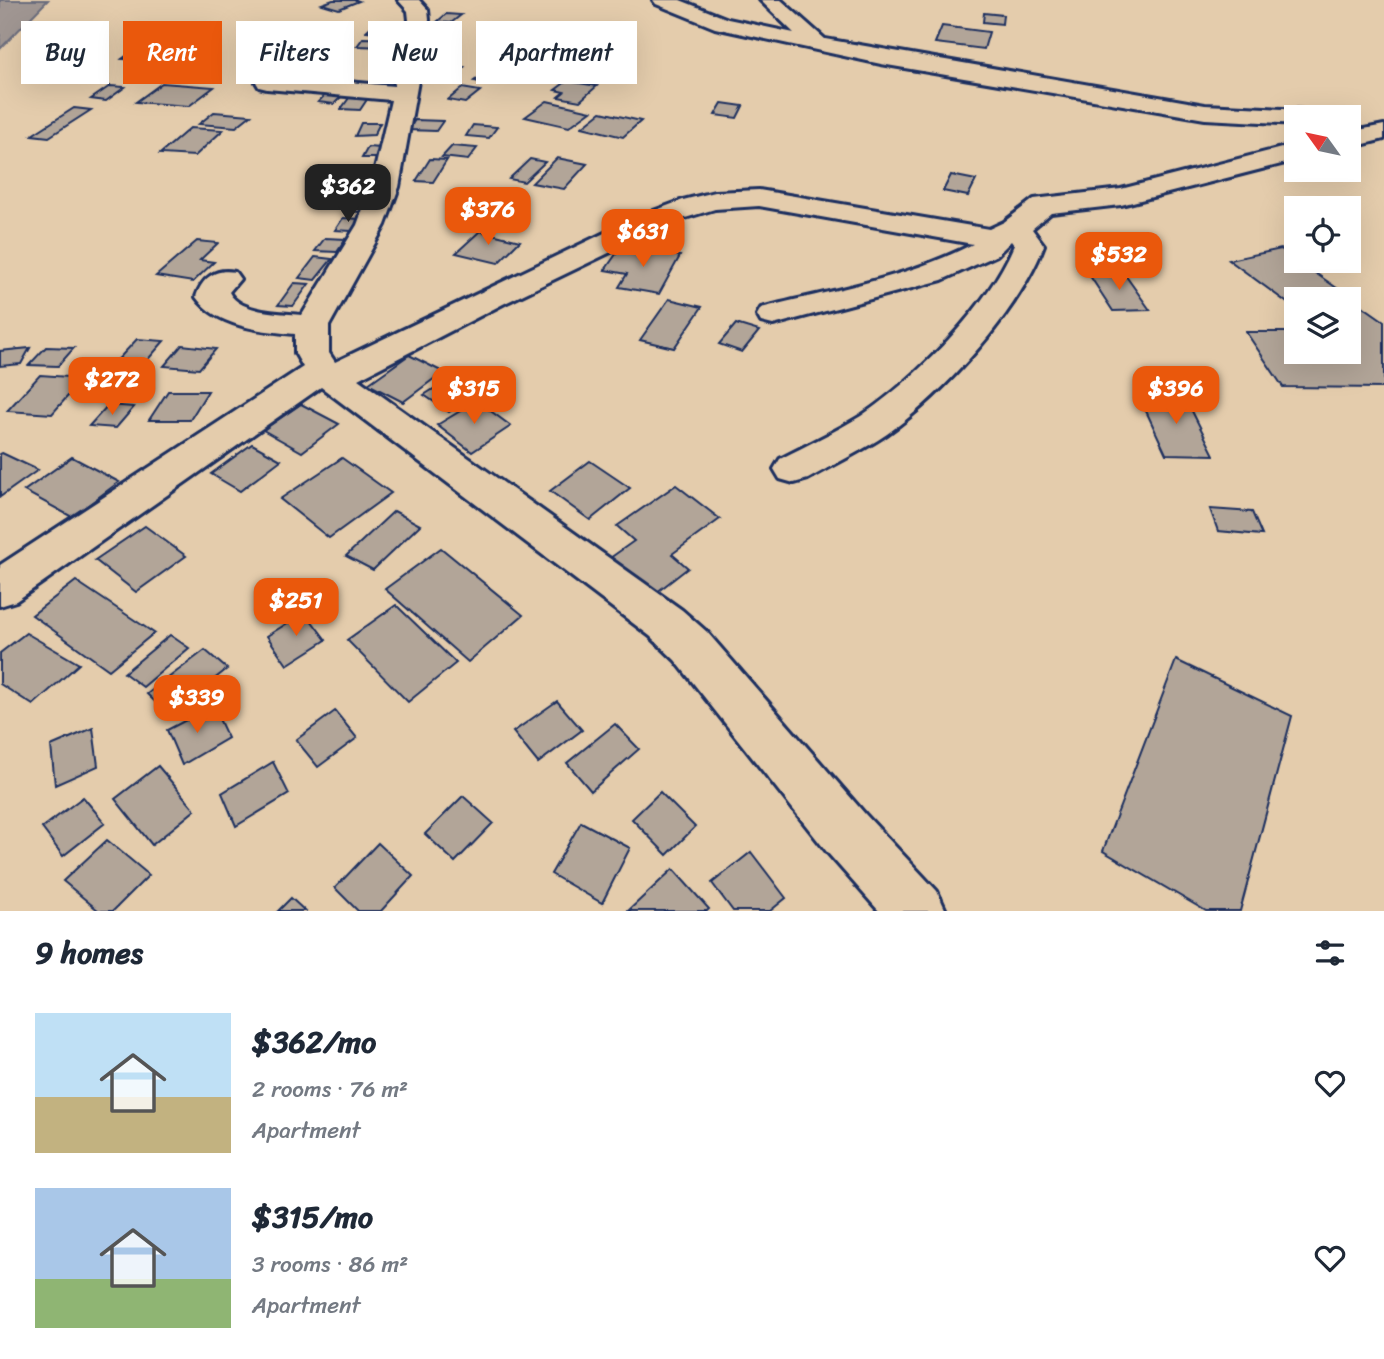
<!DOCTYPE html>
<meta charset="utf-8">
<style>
body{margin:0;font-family:Sriracha,sans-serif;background:#f2f2f3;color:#1f2937;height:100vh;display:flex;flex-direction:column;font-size:26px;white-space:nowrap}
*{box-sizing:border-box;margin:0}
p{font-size:23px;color:#747a83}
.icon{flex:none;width:38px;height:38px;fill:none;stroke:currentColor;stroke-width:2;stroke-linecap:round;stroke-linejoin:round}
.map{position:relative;height:911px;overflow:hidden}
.panel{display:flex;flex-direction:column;background:#fff;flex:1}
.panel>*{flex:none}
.banner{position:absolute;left:21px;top:21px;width:700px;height:63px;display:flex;gap:14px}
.needle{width:46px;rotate:303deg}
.tools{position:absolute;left:1284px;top:105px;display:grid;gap:14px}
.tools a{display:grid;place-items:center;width:77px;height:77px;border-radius:0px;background:#fff;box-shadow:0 7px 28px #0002;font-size:35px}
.price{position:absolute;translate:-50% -60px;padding:0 16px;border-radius:14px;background:#ea580c;color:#fff;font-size:23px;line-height:46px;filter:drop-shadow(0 2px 4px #0008)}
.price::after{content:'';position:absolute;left:50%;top:42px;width:21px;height:16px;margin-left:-10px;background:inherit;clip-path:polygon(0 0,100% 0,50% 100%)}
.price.active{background:#222;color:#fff}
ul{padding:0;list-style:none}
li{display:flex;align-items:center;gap:21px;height:175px;padding:0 35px}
li span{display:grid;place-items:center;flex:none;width:196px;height:140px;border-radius:0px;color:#555}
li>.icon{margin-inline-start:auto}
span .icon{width:84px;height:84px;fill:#fffc;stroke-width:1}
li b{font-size:30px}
h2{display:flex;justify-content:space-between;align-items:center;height:84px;padding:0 35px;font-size:30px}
.pill{padding:0 24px;border-radius:0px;background:#fff;box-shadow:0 7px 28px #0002;font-size:24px;line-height:63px}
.pill.active{background:#ea580c;color:#fff}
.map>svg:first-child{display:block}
.water{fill:#a09692;stroke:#6b6d7d;stroke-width:2}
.building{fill:#b2a598;stroke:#1b2f5e;stroke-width:2}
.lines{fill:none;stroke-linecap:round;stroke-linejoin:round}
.minor-casing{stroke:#1b2f5e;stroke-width:6}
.minor{fill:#e4ccac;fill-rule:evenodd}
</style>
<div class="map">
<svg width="1384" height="911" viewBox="0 0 1384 911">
<rect width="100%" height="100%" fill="#e4ccac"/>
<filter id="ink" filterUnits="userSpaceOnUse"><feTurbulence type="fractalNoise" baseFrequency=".0143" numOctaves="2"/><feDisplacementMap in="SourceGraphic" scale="14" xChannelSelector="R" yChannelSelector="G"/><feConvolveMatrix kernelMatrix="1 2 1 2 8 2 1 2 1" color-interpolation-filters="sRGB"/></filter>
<g filter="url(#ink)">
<polygon class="water" points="0,0 48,0 0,49"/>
<g class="building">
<polygon points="333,0 356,0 359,1 339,9 322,4"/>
<polygon points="984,13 1003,15 1002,24 983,22"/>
<polygon points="446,14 461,15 451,23 437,22"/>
<polygon points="375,23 395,24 387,32 366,31"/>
<polygon points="942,26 989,32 984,49 935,43"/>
<polygon points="153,31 169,32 156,41 141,40"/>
<polygon points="363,38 392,39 386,47 357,46"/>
<polygon points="133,51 150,52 139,60 122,59"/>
<polygon points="435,51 457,52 450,61 427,60"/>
<polygon points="170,60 185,63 170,70 155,67"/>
<polygon points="449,66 464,67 453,77 438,76"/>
<polygon points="485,73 501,75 490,84 474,81"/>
<polygon points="567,81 597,86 580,101 558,97 564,92 555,90"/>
<polygon points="162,83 214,87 189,106 136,102"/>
<polygon points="110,86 125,87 106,101 91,99"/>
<polygon points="462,88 480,91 465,103 448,100"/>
<polygon points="327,93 344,94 334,104 318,102"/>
<polygon points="349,98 368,98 360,110 341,109"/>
<polygon points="547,101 591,111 569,127 525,117"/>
<polygon points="722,103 743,106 737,118 715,115"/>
<polygon points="74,108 91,110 49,137 32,135"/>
<polygon points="214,112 251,115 236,127 199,124"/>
<polygon points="601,112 641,121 623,137 582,127"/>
<polygon points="415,120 443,121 436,131 408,130"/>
<polygon points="361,123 380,123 374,135 355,136"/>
<polygon points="473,125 497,127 489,138 466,136"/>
<polygon points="190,128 223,130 195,156 160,154"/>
<polygon points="452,146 477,148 468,160 442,157"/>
<polygon points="368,147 381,148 375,158 362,158"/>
<polygon points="557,158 587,164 564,189 532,183"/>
<polygon points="430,159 447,160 433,182 416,181"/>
<polygon points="530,159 545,162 524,182 509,179"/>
<polygon points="359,169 376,169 371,179 354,179"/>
<polygon points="951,175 976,180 968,196 943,191"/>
<polygon points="353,200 369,201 361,212 345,211"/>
<polygon points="343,218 360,219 352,231 335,230"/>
<polygon points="480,231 520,241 498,263 456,253"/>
<polygon points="325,238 346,239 337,252 315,251"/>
<polygon points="197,241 218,243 200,260 214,262 193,282 156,276"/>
<polygon points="621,247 680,256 659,294 619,287 627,274 605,270"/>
<polygon points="1281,249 1384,321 1384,388 1283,387 1246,332 1297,332 1297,352 1349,352 1349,299 1297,299 1297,310 1229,260"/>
<polygon points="315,257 332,259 315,280 299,278"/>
<polygon points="1123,272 1150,310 1113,311 1088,273"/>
<polygon points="294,283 309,284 293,306 278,305"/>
<polygon points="669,299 702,307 674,348 640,340"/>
<polygon points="736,324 759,331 742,352 719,344"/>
<polygon points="137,339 164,341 137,372 109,369"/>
<polygon points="182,345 216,349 199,369 164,366"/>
<polygon points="46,347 74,348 58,366 29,365"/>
<polygon points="30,348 21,364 0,366 0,351"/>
<polygon points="409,355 443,372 403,402 368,384"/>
<polygon points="40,375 84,378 52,414 7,411"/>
<polygon points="454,376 479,393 449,412 424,395"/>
<polygon points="168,391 208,391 190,420 149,420"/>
<polygon points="1139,396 1185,397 1214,455 1166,454"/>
<polygon points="477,401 511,426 472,452 437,425"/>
<polygon points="301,404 339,424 302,452 263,430"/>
<polygon points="108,405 134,407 116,428 89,426"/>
<polygon points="252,444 281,460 240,491 211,474"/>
<polygon points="2,453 38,470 0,497 0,454"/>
<polygon points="72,457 119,482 72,517 24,491"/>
<polygon points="342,458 391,493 329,538 280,499"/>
<polygon points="590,461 630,488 590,520 550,491"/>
<polygon points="676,485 720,519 672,554 688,568 652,596 610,558 634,541 617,526"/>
<polygon points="1210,509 1252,512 1262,535 1218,531"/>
<polygon points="394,511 420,525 373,570 346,556"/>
<polygon points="145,526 186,556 136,592 95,560"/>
<polygon points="441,548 523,615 468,662 385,589"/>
<polygon points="76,581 154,633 109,670 32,615"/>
<polygon points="396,605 456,663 408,702 347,640"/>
<polygon points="305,612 326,640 287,665 267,636"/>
<polygon points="26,633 79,664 33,705 0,684 0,653"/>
<polygon points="170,635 189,648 143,687 124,673"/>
<polygon points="205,650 227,669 169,715 147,694"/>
<polygon points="1176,660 1292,716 1240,911 1206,911 1103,851"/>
<polygon points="557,701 582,730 538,763 513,732"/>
<polygon points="213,706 228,738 182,765 167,730"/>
<polygon points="335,711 357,738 318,767 296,740"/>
<polygon points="615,724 639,749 591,791 567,763"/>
<polygon points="93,728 98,766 55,785 51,746"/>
<polygon points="273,762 289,794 236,826 222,793"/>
<polygon points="158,766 195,810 152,845 115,799"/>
<polygon points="660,792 695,827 667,855 632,819"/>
<polygon points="463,796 493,823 455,862 425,834"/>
<polygon points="83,797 105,823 63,856 42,828"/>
<polygon points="581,822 630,848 602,903 551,874"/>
<polygon points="107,840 149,875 113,911 99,911 63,881"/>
<polygon points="378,843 413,876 381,911 358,911 335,888"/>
<polygon points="751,852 786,898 770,911 733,911 712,883"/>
<polygon points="673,869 709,909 707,911 628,911"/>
<polygon points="291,898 305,911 278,911"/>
</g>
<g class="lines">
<defs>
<g id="minor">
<path d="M398,0H419L428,10L429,20L399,187L385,225L329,326V353L335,362L640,216L683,200L715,192L759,190L989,229L1004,222L1034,199L1121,189L1297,144V160L1121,205L1051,213L1032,229L1044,245C1020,310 944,394 887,434C862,451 834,464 808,479L794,483L780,479L774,469L780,459C807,445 835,432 861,416C916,379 989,306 1014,245L1011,241L997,255L942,280L773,325L761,322L757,315L761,308C833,290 907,278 973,244L759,206L715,209L682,219L640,238L503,304L358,379L682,610L707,632L865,814L937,891L946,911H879L827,852L675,660L650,636L321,387L16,601L0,606V565L303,367L295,353V334C262,331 217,327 196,297C202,278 215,268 235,272L240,279L229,292C239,313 281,313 302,315L357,225L371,187L391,100L267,89L259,87L256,82L259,77L267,75L394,86L409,20L408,11Z"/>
<polygon points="653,0 680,0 728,19 794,33 760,0 781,0 825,39 1205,105 1303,110 1312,112 1315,117 1297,117 1297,124 1205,119 881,64 715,28 656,4"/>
<polygon points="1384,125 1384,139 1349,148 1349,132"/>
</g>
</defs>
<use href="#minor" class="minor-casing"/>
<use href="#minor" class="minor"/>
</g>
</g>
</svg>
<div class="tools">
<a><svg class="needle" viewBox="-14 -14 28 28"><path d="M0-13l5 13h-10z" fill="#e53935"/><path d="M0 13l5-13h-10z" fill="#747a83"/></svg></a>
<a><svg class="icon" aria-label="locate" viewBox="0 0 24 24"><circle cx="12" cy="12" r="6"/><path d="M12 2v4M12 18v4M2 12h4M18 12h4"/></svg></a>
<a><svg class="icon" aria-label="layers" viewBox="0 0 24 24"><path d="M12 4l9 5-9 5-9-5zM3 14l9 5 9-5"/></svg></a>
</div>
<b class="price active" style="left:348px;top:224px">$362</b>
<b class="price" style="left:488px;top:247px">$376</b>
<b class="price" style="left:643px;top:269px">$631</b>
<b class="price" style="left:1119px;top:292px">$532</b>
<b class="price" style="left:112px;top:417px">$272</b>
<b class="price" style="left:474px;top:426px">$315</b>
<b class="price" style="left:1176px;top:426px">$396</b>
<b class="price" style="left:296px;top:638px">$251</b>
<b class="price" style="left:197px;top:735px">$339</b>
<div class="banner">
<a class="pill">Buy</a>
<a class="pill active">Rent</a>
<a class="pill">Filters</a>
<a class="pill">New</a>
<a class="pill">Apartment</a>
</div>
</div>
<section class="panel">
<h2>9 homes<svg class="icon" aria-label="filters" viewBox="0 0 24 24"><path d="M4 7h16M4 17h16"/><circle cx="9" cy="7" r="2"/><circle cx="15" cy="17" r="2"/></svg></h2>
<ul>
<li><span style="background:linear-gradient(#bfe0f5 60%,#c2b280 0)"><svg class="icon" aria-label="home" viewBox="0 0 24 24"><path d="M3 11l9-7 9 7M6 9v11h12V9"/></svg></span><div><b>$362/mo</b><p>2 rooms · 76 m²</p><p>Apartment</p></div><svg class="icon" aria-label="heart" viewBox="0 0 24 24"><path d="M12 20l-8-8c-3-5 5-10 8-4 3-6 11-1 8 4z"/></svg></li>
<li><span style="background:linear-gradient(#a9c7e8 65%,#8fb573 0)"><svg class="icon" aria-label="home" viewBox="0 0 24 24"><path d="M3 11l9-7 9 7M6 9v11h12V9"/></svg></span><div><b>$315/mo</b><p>3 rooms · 86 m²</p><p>Apartment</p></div><svg class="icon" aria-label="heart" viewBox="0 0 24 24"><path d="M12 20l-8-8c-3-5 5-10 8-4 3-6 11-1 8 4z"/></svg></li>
</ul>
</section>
